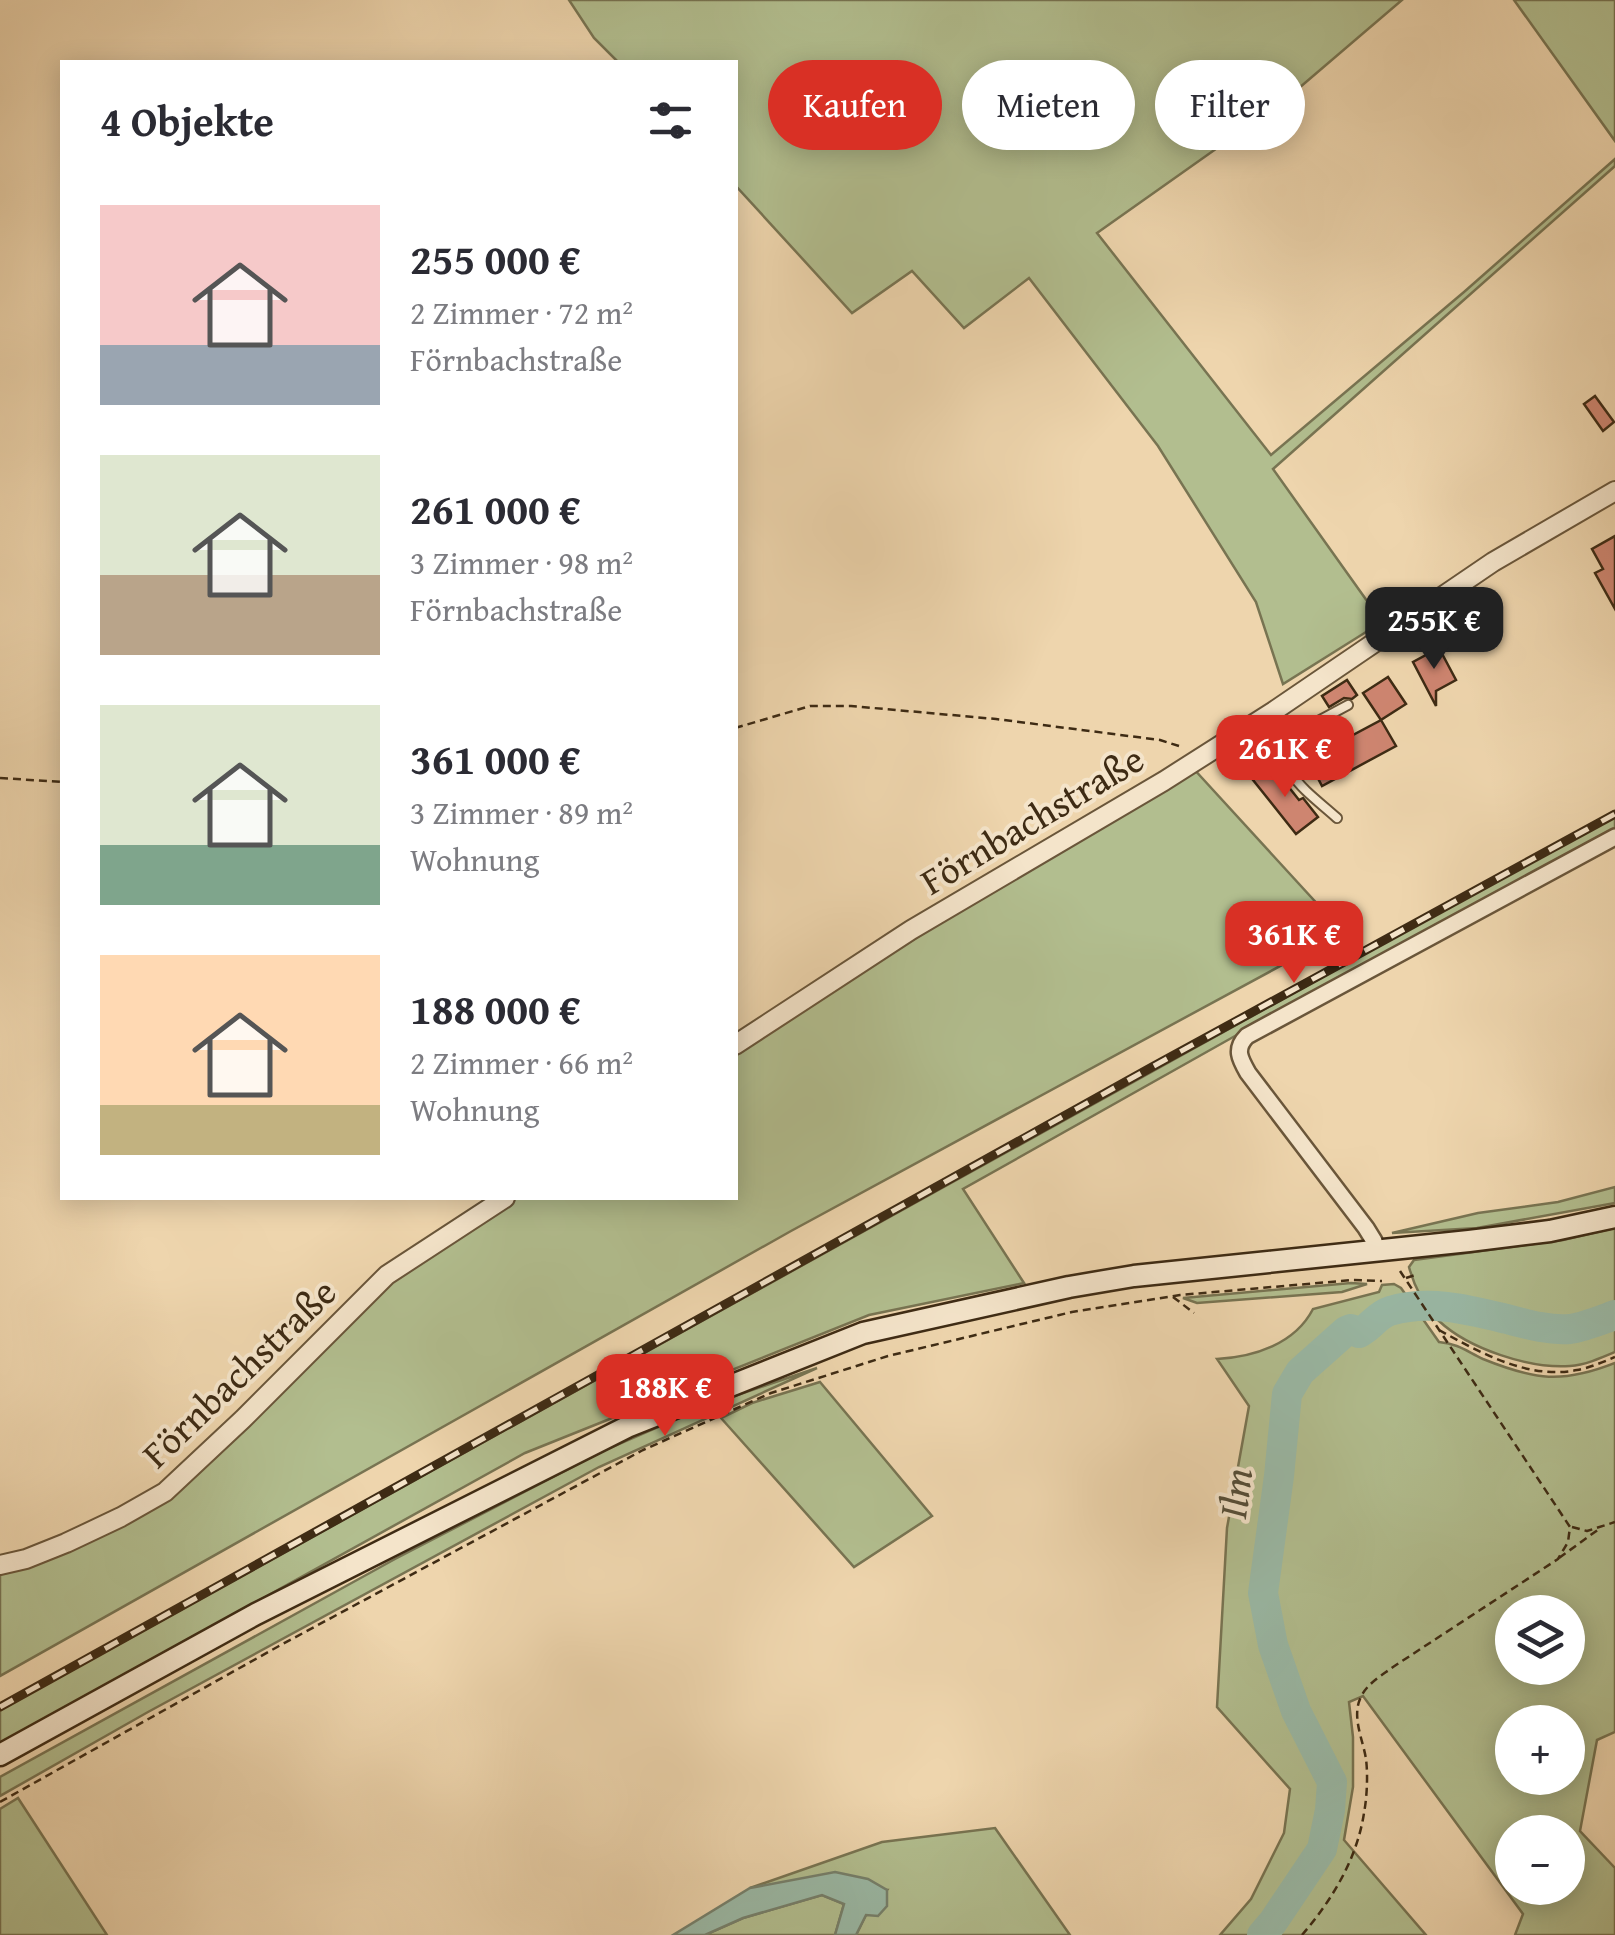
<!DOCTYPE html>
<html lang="de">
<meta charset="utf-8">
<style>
body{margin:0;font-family:"Gentium Book Plus",serif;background:#f7f7f7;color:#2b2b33;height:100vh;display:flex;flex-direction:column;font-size:38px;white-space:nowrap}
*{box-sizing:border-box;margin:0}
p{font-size:32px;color:#7c7c81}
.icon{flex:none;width:55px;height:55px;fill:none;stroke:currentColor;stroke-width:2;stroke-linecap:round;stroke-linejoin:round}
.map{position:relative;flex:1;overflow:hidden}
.side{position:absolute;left:60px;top:60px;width:678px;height:1140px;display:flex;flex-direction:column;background:#fff;border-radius:0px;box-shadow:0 5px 25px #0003}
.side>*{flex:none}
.guide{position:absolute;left:768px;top:60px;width:698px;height:90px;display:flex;gap:20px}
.controls{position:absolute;left:1495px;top:1595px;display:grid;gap:20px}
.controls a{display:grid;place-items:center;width:90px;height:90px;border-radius:50%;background:#fff;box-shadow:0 5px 25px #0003;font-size:50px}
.price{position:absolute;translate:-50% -85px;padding:0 22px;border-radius:20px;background:#d93025;color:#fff;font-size:32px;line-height:65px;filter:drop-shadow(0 2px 5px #0008)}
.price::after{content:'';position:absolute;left:50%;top:60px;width:30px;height:22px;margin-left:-15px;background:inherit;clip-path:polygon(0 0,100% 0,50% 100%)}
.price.active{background:#222;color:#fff}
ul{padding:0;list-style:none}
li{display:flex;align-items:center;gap:30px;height:250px;padding:0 40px}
li span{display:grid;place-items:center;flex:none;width:280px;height:200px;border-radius:0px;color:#555}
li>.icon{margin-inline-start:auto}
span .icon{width:120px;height:120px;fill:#fffc;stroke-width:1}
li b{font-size:42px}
h2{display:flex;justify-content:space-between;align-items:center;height:120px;padding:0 40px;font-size:42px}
.pill{padding:0 35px;border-radius:45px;background:#fff;box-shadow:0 5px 25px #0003;font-size:35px;line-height:90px}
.pill.active{background:#d93025;color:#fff}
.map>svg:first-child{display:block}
.green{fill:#b2be8f;stroke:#787452;stroke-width:2.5;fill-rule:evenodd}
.water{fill:#9ab9a6;stroke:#75806c;stroke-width:2.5}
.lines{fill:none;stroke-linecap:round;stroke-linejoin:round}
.river{stroke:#9ab9a6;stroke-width:30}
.building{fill:#ce8570;stroke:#3e2b14;stroke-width:2.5}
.service-casing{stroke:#6a563a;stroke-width:12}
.minor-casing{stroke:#6a563a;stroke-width:20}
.tertiary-casing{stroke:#6a563a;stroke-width:22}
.secondary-casing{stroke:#3e2b14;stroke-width:25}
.path{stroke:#3e2b14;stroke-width:2.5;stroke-dasharray:8 5;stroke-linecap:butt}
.service{stroke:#f4e4ca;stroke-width:8}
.minor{stroke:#f4e4ca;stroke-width:15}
.tertiary{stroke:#f4e4ca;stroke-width:18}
.secondary{stroke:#f4e4ca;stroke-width:20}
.rail-casing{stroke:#3e2b14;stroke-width:9}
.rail{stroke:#f4e4ca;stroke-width:5;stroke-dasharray:15;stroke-linecap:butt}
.labels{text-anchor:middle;stroke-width:8;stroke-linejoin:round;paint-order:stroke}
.street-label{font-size:38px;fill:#3e2b14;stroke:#f4e4ca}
.water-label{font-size:40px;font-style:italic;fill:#554e38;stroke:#f4e4ca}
</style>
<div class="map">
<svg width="1615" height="1935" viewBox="0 0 1615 1935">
<rect width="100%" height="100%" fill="#eed5ad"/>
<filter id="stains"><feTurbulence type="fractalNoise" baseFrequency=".002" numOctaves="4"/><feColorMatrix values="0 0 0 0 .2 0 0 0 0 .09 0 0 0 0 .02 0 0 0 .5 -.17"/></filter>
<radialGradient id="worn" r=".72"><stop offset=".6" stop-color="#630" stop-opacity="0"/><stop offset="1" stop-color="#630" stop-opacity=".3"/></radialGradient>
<g class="green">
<polygon points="569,0 1402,0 1285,100 1097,233 1271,455 1464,292 1615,159 1615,166 1273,469 1382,622 1283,684 1256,602 1158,446 1029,278 964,328 912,271 852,313 735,185 735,62 618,62 594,38"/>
<polygon points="1514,0 1615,0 1615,141"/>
<polygon points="1192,767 1343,932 791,1231 0,1676 0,1570 135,1514 379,1287 513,1198 735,1198 735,1050"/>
<polygon points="1615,815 1615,836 1235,1036 963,1189 1024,1283 869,1315 525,1453 0,1744 0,1710"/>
<polygon points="1615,1187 1615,1203 1477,1228 1392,1233 1478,1213 1558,1202"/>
<path d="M1615,1228V1352C1601,1358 1585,1365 1570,1366C1530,1369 1469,1349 1439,1321C1425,1308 1414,1286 1409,1267L1414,1260L1563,1240Z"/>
<polygon points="1351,1283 1367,1284 1342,1292 1197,1303 1183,1298"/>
<path d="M1394,1284L1401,1288L1439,1342C1459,1344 1466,1351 1483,1359C1535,1380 1562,1384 1615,1363V1732L1597,1740L1580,1831L1615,1868V1935H1515L1523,1914L1363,1696L1349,1702L1353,1737V1787L1344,1840L1426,1935H1220L1251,1899L1284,1833L1290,1789L1217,1707L1227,1528L1249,1406L1217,1359C1254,1357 1295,1344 1313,1309L1379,1292L1382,1285ZM1512,1612H1568V1668H1512ZM1512,1722H1568V1778H1512ZM1512,1832H1568V1888H1512Z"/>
<polygon points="817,1368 599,1467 148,1712 0,1796 0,1777 395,1559 605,1450 711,1404"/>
<polygon points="820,1382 932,1516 854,1567 721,1418 752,1403"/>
<polygon points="18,1798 107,1935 0,1935 0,1809"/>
<polygon points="995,1828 1070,1935 856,1935 866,1915 887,1890 750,1888 882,1842"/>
<polygon points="822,1895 844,1904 835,1935 705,1935 743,1918"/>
</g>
<polygon class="water" points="835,1872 868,1879 887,1890 887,1906 878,1916 866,1915 856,1935 835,1935 844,1904 822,1895 743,1918 705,1935 673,1935 750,1888"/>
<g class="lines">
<path class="river" d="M1262,1935L1273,1922L1322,1849L1330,1810L1332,1782L1296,1711L1273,1645L1263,1593L1279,1476L1287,1394L1300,1372L1346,1331L1351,1329L1359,1333C1371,1327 1377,1315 1390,1311C1429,1299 1470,1310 1507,1319C1526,1324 1550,1331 1570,1329C1584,1327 1601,1320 1615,1315"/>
</g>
<g class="building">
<polygon points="1595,396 1614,422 1603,431 1584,404"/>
<polygon points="1615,536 1615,609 1595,573 1603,569 1592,549"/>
<polygon points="1444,624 1453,638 1439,647 1430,632"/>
<polygon points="1439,648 1456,680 1436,691 1436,706 1413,662"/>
<polygon points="1388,677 1406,704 1381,720 1396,746 1322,786 1308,759 1381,720 1363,693"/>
<polygon points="1347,680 1357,695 1352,699 1344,698 1329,707 1322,696"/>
<polygon points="1272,766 1299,800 1303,798 1318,817 1296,834 1253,780"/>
</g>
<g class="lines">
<defs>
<g id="service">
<polyline points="1274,711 1284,727 1307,727 1348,705"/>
<path d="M1284,727C1274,772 1307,791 1337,818"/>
</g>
<path id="minor" d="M1375,1251L1374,1241L1366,1228L1248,1073C1240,1059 1234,1049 1247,1036L1615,837"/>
<g id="tertiary">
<polyline points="735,1045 911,930 1164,781 1274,711 1493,562 1615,491"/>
<polyline points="0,1565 26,1559 66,1543 121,1517 165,1492 243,1419 387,1275 505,1198"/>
</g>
<polyline id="secondary" points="0,1755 256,1614 627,1427 863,1333 1069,1287 1134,1276 1469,1241 1550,1231 1615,1217"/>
</defs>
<use href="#service" class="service-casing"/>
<use href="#minor" class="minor-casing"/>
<use href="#tertiary" class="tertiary-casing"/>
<use href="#secondary" class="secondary-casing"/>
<g class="path">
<polyline points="735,728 810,706 851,706 996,719 1160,740 1182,747"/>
<polyline points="0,778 62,782"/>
<polyline points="1406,1278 1418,1274"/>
<polyline points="1173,1297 1194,1313"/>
<path d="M1439,1330C1479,1352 1528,1380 1577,1370C1589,1368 1603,1362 1615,1357"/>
<polyline points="1572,1527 1587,1531 1615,1522"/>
<polyline points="1559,1558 1599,1529"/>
<polyline points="0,1802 279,1646 643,1450 771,1393 888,1356 1072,1312 1180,1295 1353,1280 1382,1281"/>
<path d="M1302,1935C1332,1900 1357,1859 1364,1813C1367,1797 1368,1775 1366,1759C1363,1740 1352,1718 1360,1699C1366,1684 1381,1676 1393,1667L1558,1559L1568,1542L1570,1527L1398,1268"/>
</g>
<use href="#service" class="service"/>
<use href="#minor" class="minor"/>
<use href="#tertiary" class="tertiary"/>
<use href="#secondary" class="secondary"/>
<defs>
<polyline id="rail" points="0,1707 1152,1067 1615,814"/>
</defs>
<use href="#rail" class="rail-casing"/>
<use href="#rail" class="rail"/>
</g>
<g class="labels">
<g class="street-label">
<text transform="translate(1032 820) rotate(-31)" y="13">Förnbachstraße</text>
<text transform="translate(239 1373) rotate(-44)" y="13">Förnbachstraße</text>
</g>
<g class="water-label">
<text transform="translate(1235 1493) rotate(-83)" y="14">Ilm</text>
</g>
</g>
<rect width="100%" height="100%" filter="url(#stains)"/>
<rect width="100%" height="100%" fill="url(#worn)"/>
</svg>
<div class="controls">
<a><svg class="icon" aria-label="layers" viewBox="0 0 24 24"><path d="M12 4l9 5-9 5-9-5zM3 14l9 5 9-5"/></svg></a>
<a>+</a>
<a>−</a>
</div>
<b class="price active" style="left:1434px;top:672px">255K €</b>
<b class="price" style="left:1285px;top:800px">261K €</b>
<b class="price" style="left:1294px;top:986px">361K €</b>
<b class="price" style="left:665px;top:1439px">188K €</b>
<div class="guide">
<a class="pill active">Kaufen</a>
<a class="pill">Mieten</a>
<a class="pill">Filter</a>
</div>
<section class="side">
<h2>4 Objekte<svg class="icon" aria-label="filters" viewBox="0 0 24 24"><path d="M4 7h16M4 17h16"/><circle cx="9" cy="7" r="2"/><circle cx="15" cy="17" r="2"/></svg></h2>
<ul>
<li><span style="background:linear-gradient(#f6c9c9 70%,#9aa5b1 0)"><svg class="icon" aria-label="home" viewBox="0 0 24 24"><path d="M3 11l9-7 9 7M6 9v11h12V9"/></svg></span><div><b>255 000 €</b><p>2 Zimmer · 72 m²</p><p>Förnbachstraße</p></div></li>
<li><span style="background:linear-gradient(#dfe7d0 60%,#b9a48a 0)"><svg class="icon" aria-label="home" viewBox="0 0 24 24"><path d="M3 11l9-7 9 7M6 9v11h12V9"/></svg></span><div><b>261 000 €</b><p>3 Zimmer · 98 m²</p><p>Förnbachstraße</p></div></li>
<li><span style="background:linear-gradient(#dfe7d0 70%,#7fa58c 0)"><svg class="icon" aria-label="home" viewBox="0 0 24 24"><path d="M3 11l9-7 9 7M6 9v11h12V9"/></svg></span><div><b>361 000 €</b><p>3 Zimmer · 89 m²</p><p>Wohnung</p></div></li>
<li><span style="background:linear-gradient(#ffd9b3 75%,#c2b280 0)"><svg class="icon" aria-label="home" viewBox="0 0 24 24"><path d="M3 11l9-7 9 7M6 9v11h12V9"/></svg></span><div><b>188 000 €</b><p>2 Zimmer · 66 m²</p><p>Wohnung</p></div></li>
</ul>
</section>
</div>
